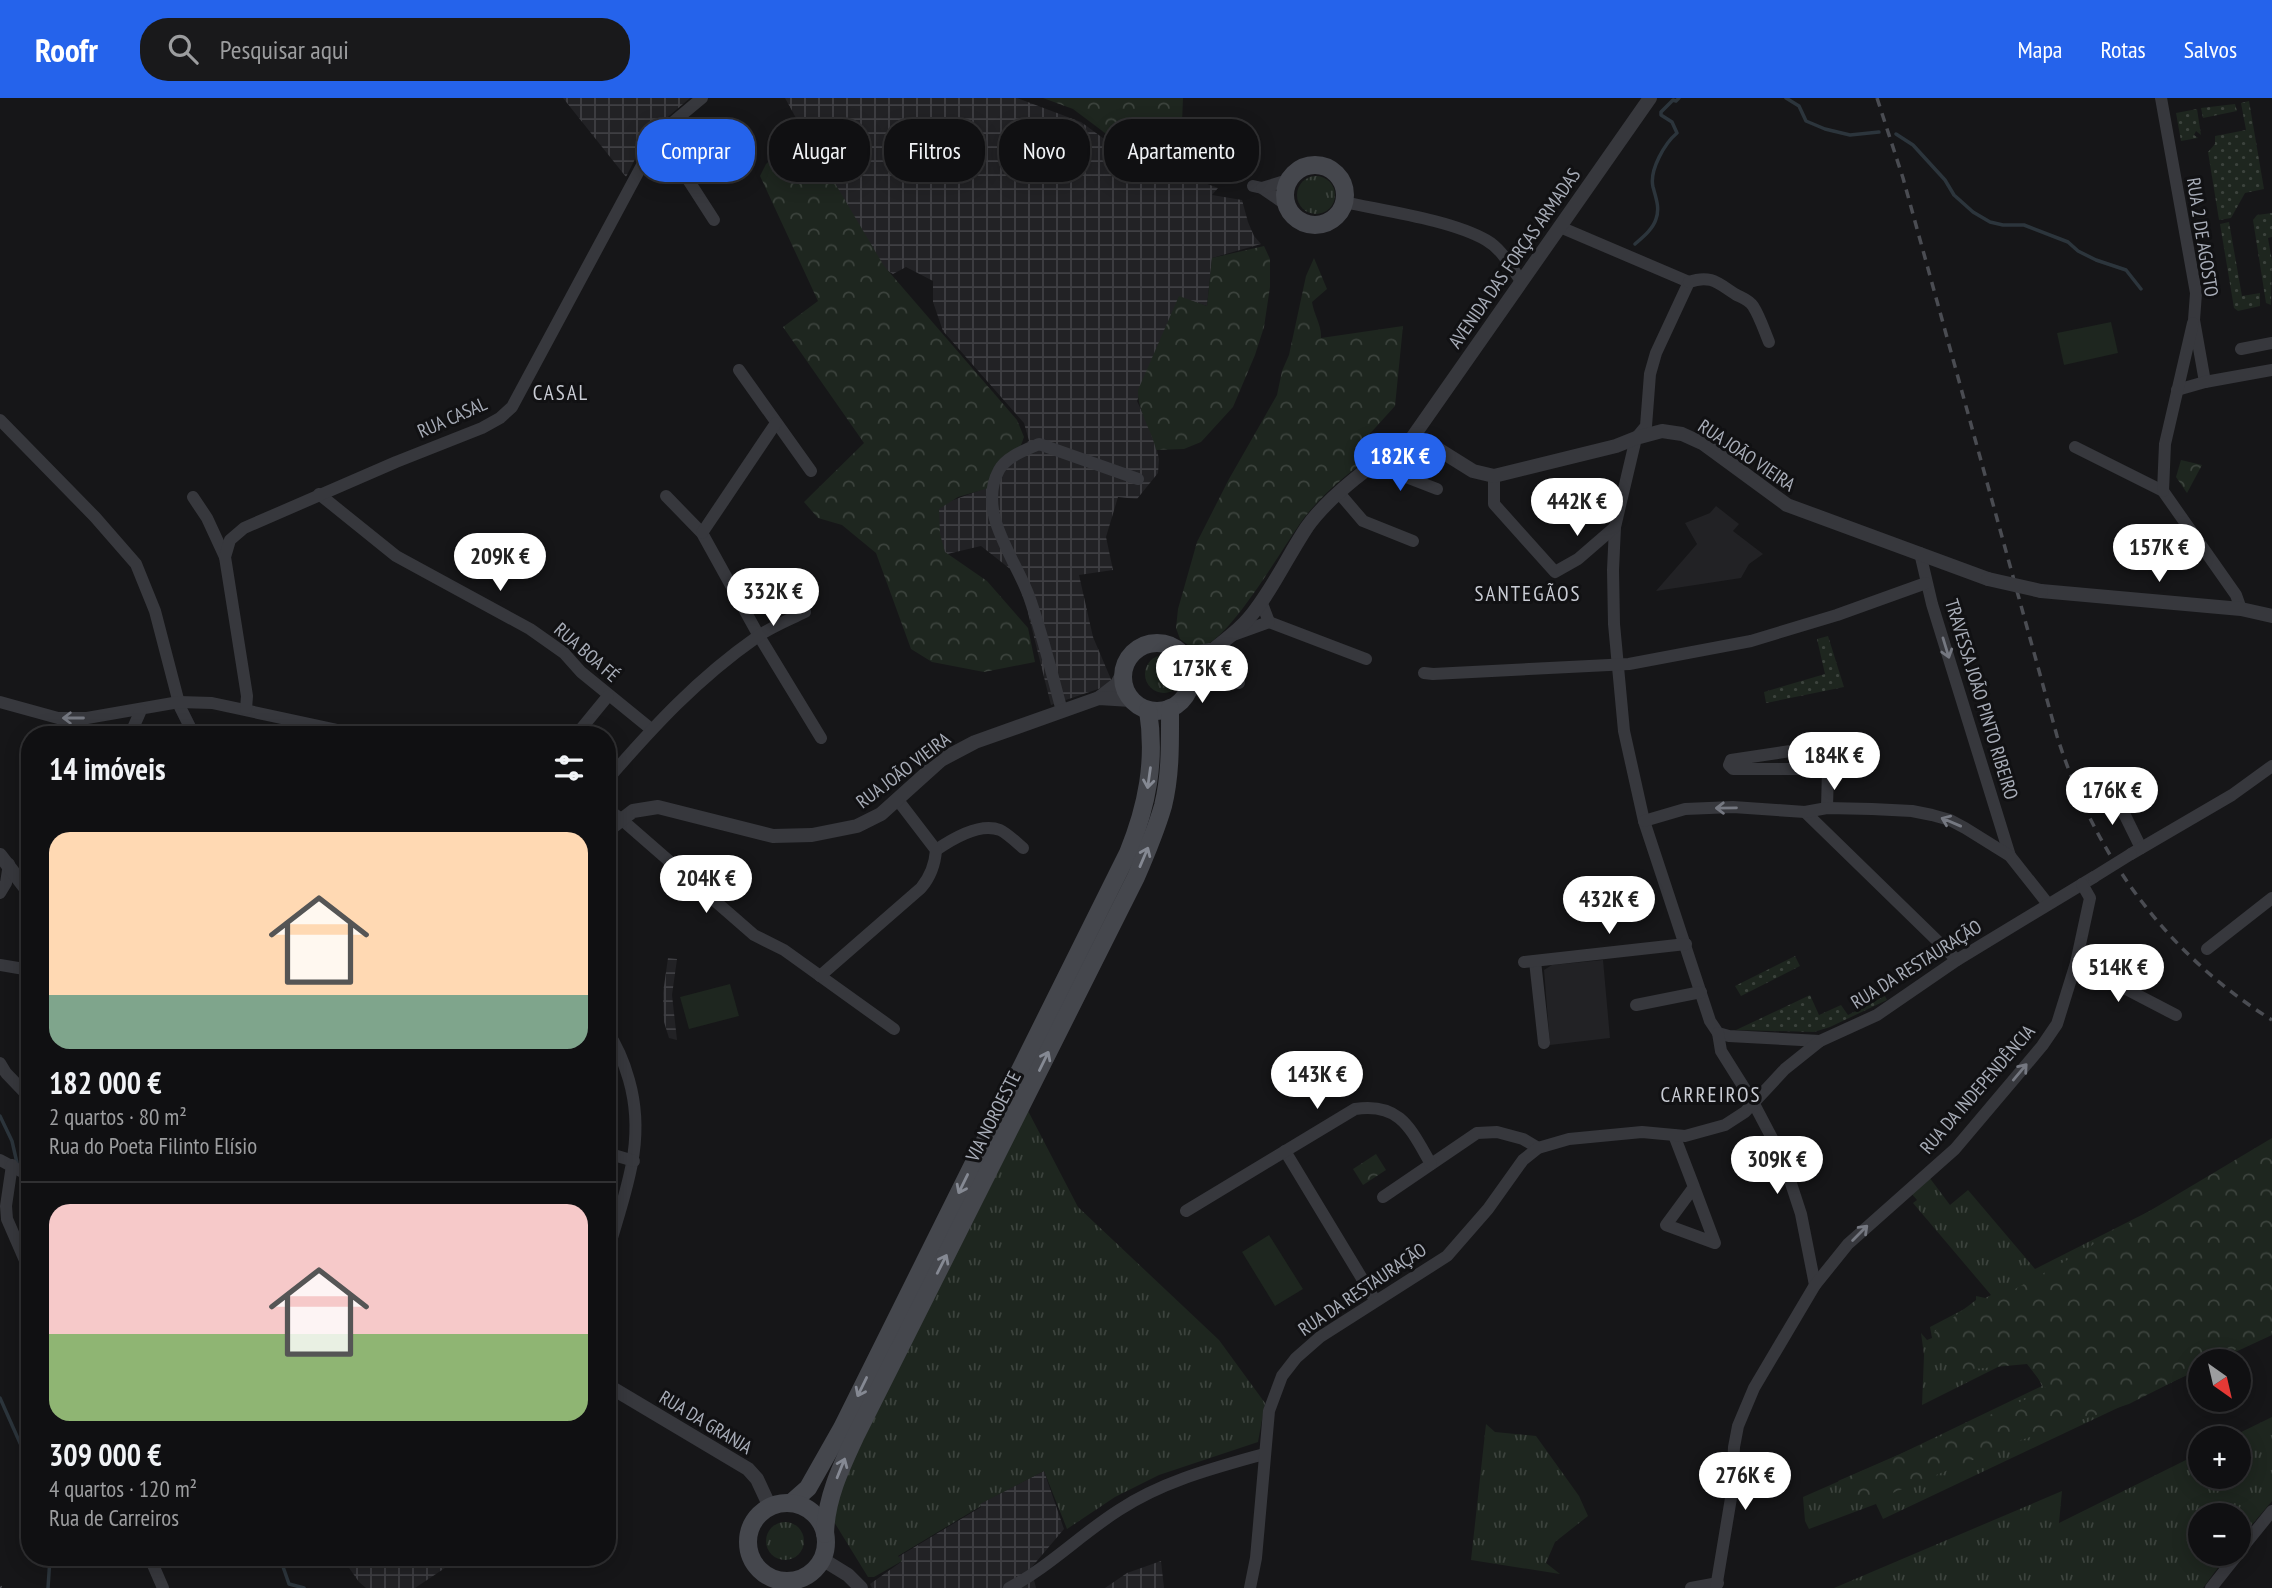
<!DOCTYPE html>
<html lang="pt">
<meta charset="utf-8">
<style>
body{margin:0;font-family:"PT Sans Narrow",sans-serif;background:#19191b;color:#f1f3f6;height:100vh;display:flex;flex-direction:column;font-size:26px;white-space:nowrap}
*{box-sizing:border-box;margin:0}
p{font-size:23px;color:#9c9d9f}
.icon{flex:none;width:38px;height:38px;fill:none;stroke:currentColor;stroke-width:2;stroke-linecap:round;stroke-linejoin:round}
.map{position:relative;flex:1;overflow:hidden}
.sheet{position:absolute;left:21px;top:628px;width:595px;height:840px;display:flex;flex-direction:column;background:#101012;border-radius:28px;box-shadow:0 4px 18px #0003,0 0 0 2px #303032}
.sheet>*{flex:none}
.banner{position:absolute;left:637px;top:21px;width:665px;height:63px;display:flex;gap:14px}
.needle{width:46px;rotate:146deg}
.buttons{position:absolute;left:2188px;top:1251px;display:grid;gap:14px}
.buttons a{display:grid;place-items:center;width:63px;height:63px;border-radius:50%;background:#101012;box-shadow:0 4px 18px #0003,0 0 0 2px #303032;font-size:35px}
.price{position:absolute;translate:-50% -60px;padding:0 16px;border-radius:24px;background:#fff;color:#222;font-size:23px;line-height:46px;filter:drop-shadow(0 2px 4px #0008)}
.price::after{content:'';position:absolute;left:50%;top:42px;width:21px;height:16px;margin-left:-10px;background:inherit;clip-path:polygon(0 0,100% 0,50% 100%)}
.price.on{background:#2563eb;color:#fff}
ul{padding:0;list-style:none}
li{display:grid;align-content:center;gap:14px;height:371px;padding:0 28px}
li+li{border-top:2px solid #303032}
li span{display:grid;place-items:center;height:217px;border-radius:21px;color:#555}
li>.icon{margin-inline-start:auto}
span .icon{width:126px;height:126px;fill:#fffc;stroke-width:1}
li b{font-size:30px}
h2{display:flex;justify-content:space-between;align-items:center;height:84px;padding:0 28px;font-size:30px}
.tag{padding:0 24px;border-radius:28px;background:#101012;box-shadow:0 4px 18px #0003,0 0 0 2px #303032;font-size:24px;line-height:63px}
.tag.on{background:#2563eb;color:#fff}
header{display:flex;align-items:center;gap:42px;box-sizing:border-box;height:98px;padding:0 35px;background:#2563eb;color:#fff}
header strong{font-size:33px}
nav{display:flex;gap:38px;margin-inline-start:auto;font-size:24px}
.search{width:490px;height:63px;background:#19191b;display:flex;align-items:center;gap:18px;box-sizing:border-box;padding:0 24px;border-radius:28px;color:#9c9d9f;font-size:26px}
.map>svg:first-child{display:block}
.built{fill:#222225}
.industrial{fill:url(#industrial-grid)}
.grass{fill:url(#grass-tufts)}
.forest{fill:url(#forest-crowns)}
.garden{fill:url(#garden-dots)}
.pitch{fill:#1e261f}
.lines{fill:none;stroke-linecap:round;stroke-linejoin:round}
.stream{stroke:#2c353c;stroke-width:3.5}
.minor{stroke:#37383d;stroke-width:12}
.tertiary{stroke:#37383d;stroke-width:14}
.secondary{stroke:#45474d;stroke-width:18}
.rail{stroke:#4a4c52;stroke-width:3.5;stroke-dasharray:9 7;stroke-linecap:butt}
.minor-bridge{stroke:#37383d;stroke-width:12}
.tertiary-bridge{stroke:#37383d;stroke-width:14}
.oneway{stroke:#757881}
.oneway2{stroke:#858993}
.labels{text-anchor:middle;stroke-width:6;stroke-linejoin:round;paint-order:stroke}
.street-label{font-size:19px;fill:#a8adb8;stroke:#111113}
.neighbourhood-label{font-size:21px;letter-spacing:2px;fill:#c9ccd4;stroke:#111113}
</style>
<header>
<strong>Roofr</strong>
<div class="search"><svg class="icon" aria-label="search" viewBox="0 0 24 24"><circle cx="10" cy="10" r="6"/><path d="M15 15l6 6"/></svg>Pesquisar aqui</div>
<nav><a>Mapa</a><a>Rotas</a><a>Salvos</a></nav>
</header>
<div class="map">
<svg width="2272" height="1490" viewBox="0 0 2272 1490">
<defs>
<pattern id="industrial-grid" width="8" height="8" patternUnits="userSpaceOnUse" patternTransform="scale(1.75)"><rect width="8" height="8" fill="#222225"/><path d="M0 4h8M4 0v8" fill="none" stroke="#3f3f43"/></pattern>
<pattern id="grass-tufts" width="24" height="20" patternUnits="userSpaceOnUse" patternTransform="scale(1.75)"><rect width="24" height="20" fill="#1e261f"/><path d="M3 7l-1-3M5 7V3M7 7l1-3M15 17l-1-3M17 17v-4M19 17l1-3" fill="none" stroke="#3c433d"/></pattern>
<pattern id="forest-crowns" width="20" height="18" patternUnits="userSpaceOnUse" patternTransform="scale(1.75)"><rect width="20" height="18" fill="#1e261f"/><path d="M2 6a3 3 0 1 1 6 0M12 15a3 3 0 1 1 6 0" fill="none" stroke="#3c433d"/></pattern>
<pattern id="garden-dots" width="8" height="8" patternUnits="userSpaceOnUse" patternTransform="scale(1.75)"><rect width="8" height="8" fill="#1e261f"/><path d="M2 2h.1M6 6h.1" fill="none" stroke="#3c433d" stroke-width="1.8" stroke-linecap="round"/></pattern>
</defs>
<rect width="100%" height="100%" fill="#161618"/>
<g class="built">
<polygon points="1716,408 1739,426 1733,433 1763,456 1749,466 1741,480 1656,493 1697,446 1685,425 1710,415"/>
<polygon points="1603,862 1610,940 1550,947 1544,872 1552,867"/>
</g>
<g class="industrial">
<polygon points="563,0 690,0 662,24 640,51 626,79"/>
<polygon points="785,0 1017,0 1081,24 1122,54 1218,90 1212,97 1242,102 1248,124 1254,138 1261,146 1212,160 1207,208 1179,199 1137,303 1154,340 1159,361 1158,375 1137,401 1118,399 1106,439 1113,472 1079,477 1093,539 1113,586 1051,607 1027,511 1014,474 981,448 943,457 929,411 986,390 1010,354 1029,343 1024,325 943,233 933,204 933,183 906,169 893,176 881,169 836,93"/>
<polygon points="668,860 677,861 672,897 677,942 669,940 664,924 663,895"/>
<polygon points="1044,1373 1064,1431 1031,1470 1036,1490 872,1490 870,1486 901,1464 898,1459 981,1409 979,1406"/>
<polygon points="342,1460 460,1460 415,1490 366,1490 359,1484"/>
<polygon points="1161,1463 1164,1490 1105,1490 1127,1475"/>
</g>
<g class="grass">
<circle cx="1316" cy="97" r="19"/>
<circle cx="1164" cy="576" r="19"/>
<polygon points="1026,1009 1078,1109 1219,1242 1265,1305 1258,1344 1159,1377 1115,1399 1067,1431 1044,1373 980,1406 981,1408 898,1458 902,1463 874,1479 868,1479 831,1419 836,1396"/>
<polygon points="2272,1051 2272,1237 2216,1263 2200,1264 2200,1271 1883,1421 1876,1406 1809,1431 1805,1423 1803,1399 1894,1359 2042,1288 2026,1255 1922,1307 1924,1257 1921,1235 1927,1242 1932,1240 1930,1229 1991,1197 1913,1105 1917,1102 1911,1095 1929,1079 1950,1107 1968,1092 2035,1171"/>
<polygon points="2272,1319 2272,1403 2238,1443 2238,1418 2200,1418 2200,1456 2228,1456 2203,1490 1834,1490 2062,1393 2059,1425 2200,1355 2200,1379 2238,1379 2238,1340 2229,1340"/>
<polygon points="1486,1326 1495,1334 1536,1338 1579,1398 1588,1418 1555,1444 1546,1465 1560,1476 1471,1462"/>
<circle cx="785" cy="1443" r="19"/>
</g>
<g class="forest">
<polygon points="1043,0 1183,0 1181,50 1178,66 1117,44 1073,11"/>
<polygon points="804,33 884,168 1017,322 1024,339 1016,361 1004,370 999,387 958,399 939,411 940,436 945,454 987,483 1028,530 1035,564 984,574 932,564 911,551 876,455 842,427 818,420 804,404 864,345 783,229 818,203 760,78 766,66"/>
<path d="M1264,148L1270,161V189L1264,229L1255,257L1233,309L1201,344L1184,351L1156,352C1152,332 1137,313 1138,292L1179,198L1207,208L1212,160Z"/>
<path d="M1314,160L1327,191L1312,204C1314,217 1322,228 1321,240L1403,228L1395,308L1366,340L1380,352C1352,372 1325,393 1304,420C1284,447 1233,537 1205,547C1201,549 1193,548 1189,548L1180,541L1176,530L1178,511L1197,444L1229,381L1277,297L1282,273L1289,257L1306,178Z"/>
<polygon points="2181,362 2202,367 2187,395 2176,379"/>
<polygon points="2272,1040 2272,1233 2213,1263 2200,1264 2200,1270 2129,1306 2021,1342 1866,1406 1846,1402 1838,1383 2047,1292 2027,1266 1952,1273 1934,1234 1976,1202 1976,1198 1995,1202 2069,1161"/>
<polygon points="1376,1056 1386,1072 1363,1087 1353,1071"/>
</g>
<g class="garden">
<polygon points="2249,3 2264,91 2245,95 2231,120 2219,122 2208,54 2215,46 2215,38 2246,32 2241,5"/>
<polygon points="2235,6 2237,13 2203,20 2201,10"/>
<polygon points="2197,11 2201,37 2196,33 2194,37 2198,40 2181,43 2176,15"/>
<polygon points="2272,115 2272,139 2268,140 2272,163 2271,207 2266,205 2253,122 2257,117"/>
<polygon points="2229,124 2242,198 2260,195 2260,208 2238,213 2234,210 2220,126"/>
<polygon points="1828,538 1844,589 1766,605 1764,594 1825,576 1817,541"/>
<polygon points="1795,858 1800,868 1741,898 1735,888"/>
<polygon points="1810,897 1819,917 1841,907 1848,917 1885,898 1887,902 1830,929 1814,934 1736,932"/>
</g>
<g class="pitch">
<polygon points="2111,224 2118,255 2064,267 2057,235"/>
<polygon points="730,886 739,918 689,931 680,899"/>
<polygon points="1269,1137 1303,1191 1275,1208 1242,1154"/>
</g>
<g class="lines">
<g class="stream">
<polyline points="1786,0 1799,8 1806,23 1825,31 1850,37 1879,34"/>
<polyline points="1896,36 1913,47 1945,82 1954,97 1973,114 1990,124 2003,127 2024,127 2068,144 2078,153 2096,162 2126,172 2141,191"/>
<path d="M1635,146C1643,139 1653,131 1656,121C1660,110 1656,100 1653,89C1649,72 1665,45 1677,35L1672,24L1661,17V14L1673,2L1676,3L1679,0"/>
<polyline points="0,1018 12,1043 17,1065"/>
<polyline points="27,1095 30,1108"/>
<polyline points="0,1300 28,1363"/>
<polyline points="29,1387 30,1389"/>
<polyline points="280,1460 289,1486 304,1490"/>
<polyline points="48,1490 50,1460"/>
</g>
<g class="minor">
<polyline points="2161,0 2196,195 2194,222 2205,284"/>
<polyline points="658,42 667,49 714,122"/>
<polyline points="1253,88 1262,90 1285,106"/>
<polyline points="1262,90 1288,82"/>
<path d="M1344,104C1385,113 1451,122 1486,142C1502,151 1511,169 1521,183"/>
<polyline points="1560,129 1689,184"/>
<polyline points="1689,184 1656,255 1650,276 1646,328 1636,340 1615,429 1613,472 1614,526 1624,633 1644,723 1710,923 1718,935 1729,938 1820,943"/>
<path d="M1689,184C1711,176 1719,186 1735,196C1742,200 1748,201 1753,208C1760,219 1764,232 1769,244"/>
<polyline points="2241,251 2272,245"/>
<polyline points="739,272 811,373"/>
<polyline points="2177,292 2205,284 2272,272"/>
<polyline points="0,322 95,419 136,466 155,513 180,609 194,637"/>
<polyline points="2075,349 2163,393 2236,497 2241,511"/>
<polyline points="1375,367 1437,391"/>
<polyline points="1494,378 1494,406 1555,474 1578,461 1615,429"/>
<polyline points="2163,393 2165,346 2193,225"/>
<polyline points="1339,395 1363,423 1413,443"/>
<polyline points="319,396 396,458 530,531 564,555 581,574 651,631"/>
<polyline points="666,398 702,435 759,538 821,640"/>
<polyline points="193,399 207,420 225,459"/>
<polyline points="702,435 776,325"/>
<polyline points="1920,455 1932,506 2010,758"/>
<polyline points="1269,524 1366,561"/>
<polyline points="1233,537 1269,524 1261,503"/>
<polyline points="1204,560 1239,585"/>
<polyline points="1424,575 1433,576 1629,566 1751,543 1837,517 1926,485"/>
<polyline points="1189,588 1222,574"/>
<polyline points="0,604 58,620 87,620 179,604 212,605 361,637"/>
<polyline points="246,611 247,598 225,459 230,442 244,430 396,364 482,330 500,320 512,309 648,56 672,25 702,0"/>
<path d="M1062,613C1052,576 1043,539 1031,504C1019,464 975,416 999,372C1007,358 1026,352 1039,346L1138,381"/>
<polyline points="130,637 141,612"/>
<polyline points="576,637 608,598"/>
<path d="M607,682C654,628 697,581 757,539C771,529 789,522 805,514"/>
<polyline points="2113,693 2141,750"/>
<polyline points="1827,710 1828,671 1832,657 1824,648 1731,662 1729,667 1733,671 1828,671"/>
<polyline points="607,711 621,721 754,837 784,852 894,931"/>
<polyline points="1805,714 1957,862"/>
<polyline points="1644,723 1685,711 1733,709 1805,714 1827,710 1872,711 1912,713 1932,717 1950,722 1965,730 2010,758 2048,806"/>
<path d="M936,752C952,741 980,724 1000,732C1008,736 1016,744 1023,750"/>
<polyline points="2131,756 2232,697 2272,668"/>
<polyline points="0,795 6,785 9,766"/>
<polyline points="2207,851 2272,800"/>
<polyline points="1535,863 1544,945"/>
<polyline points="1524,864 1686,846"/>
<polyline points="2076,865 2176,917"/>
<polyline points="0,867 30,872"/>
<path d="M820,878L921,790C931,778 935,767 936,752L897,701"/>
<polyline points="1636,907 1701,894"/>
<path d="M607,933C618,949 624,964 629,982C647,1045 624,1096 607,1157"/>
<polyline points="1718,935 1721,953 1753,1004 1783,1061 1801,1116 1815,1187"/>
<polyline points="0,965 6,975 30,1000"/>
<polyline points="1674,1037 1694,1089 1666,1127 1715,1145 1694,1089"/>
<polyline points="1285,1053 1375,1202"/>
<polyline points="607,1055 634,1063"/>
<polyline points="0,1062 30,1078"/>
<polyline points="12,1067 6,1108 7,1121 30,1174"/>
<polyline points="1383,1099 1477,1035 1497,1034 1523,1041 1538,1050"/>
<path d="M1186,1113L1355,1011C1401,1004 1411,1032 1431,1066"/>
<polyline points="2238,1455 2272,1413"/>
<polyline points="150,1460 163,1490"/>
<path d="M1009,1490C1049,1469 1081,1436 1119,1412C1163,1383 1214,1370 1264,1356"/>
<polyline points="1250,1490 1256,1460 1269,1313 1282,1278 1296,1260 1320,1239 1447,1158 1488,1111 1523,1062 1538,1050 1569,1041 1642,1034 1685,1038 1725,1027 1745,1014 1785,971 1820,943 1877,917 1957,862 2094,779"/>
<polyline points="1691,1490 1718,1485"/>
<polyline points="1716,1490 1732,1394 1734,1349 1738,1328 1754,1290 1815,1187 1848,1146 1955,1051 2042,948 2057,926 2076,865 2090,800 2082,786"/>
<polyline points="2211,1490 2238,1456"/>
</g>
<g class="tertiary">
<polyline points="1410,343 1650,0"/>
<polyline points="2041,493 2241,511 2272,518"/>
<polyline points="1180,554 1188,556 1210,552"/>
<path d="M1191,576C1205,552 1231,542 1249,520C1272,493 1287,459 1307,429C1328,399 1378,360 1410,343L1433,348L1473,373L1494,378L1616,348L1636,340L1662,333L1682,336L1704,346L1787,407L1988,481"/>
<polyline points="1099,600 1117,586 1122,577"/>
<polyline points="607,733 633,713 658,709 773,738 812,737 857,728 881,716 941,662 975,644 1099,600 1131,602"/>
<polyline points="0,757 30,796"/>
<polyline points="607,1287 748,1371 757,1381 770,1409"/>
<polyline points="822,1461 848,1477 861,1490"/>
</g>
<g class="secondary">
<circle cx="1315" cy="97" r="30"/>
<circle cx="1157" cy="579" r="34"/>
<path d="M791,1405L808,1390L842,1330L1128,755C1147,708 1156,663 1148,612"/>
<circle cx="787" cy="1444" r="39"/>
<path d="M825,1436C826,1400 841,1369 856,1337L1136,779C1146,756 1156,732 1163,708C1171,676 1170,643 1170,610"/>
</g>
<g class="rail">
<path d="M1877,0L1903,80L2057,638C2094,756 2166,856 2272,922"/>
<polyline points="0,1489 1,1490"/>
</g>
<polyline class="minor-bridge" points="2094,779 2131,756"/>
<polyline class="tertiary-bridge" points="1988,481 2041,493"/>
</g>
<defs><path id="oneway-shaft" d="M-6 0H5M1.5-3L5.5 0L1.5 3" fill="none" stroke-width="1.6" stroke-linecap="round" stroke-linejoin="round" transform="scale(1.75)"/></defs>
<g class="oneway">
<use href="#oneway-shaft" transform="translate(1946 550) rotate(73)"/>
<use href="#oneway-shaft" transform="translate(73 620) rotate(-180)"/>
<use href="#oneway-shaft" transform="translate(1726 710) rotate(179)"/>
<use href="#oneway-shaft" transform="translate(1951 724) rotate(-157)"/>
<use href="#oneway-shaft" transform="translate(2020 974) rotate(-50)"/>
<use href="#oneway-shaft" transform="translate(1860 1135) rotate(-45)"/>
</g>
<g class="oneway2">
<use href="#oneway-shaft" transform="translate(1149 680) rotate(98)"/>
<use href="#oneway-shaft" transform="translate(1144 759) rotate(-67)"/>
<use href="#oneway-shaft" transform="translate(1044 963) rotate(-64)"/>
<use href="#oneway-shaft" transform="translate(963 1086) rotate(116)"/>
<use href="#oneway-shaft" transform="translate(942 1166) rotate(-63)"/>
<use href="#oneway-shaft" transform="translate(862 1289) rotate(116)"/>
<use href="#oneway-shaft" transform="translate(841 1370) rotate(-68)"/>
</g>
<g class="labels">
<g class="street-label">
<text transform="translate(2203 139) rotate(81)" y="7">RUA 2 DE AGOSTO</text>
<text transform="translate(1514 160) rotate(-55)" y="7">AVENIDA DAS FORÇAS ARMADAS</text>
<text transform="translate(452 319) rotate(-24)" y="7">RUA CASAL</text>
<text transform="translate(1747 357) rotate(34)" y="7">RUA JOÃO VIEIRA</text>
<text transform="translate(587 554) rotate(41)" y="7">RUA BOA FÉ</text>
<text transform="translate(1982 601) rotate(73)" y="7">TRAVESSA JOÃO PINTO RIBEIRO</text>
<text transform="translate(903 672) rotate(-37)" y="7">RUA JOÃO VIEIRA</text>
<text transform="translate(1916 866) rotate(-32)" y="7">RUA DA RESTAURAÇÃO</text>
<text transform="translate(1977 991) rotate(-49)" y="7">RUA DA INDEPENDÊNCIA</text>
<text transform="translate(993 1018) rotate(-63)" y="7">VIA NOROESTE</text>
<text transform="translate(1362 1191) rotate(-34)" y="7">RUA DA RESTAURAÇÃO</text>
<text transform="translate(706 1324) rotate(31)" y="7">RUA DA GRANJA</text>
</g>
<g class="neighbourhood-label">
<text x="561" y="302">CASAL</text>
<text x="1528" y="503">SANTEGÃOS</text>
<text x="1711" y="1004">CARREIROS</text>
</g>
</g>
</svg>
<div class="buttons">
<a><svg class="needle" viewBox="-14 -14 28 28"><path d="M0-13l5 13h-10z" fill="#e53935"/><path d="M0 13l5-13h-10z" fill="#9c9d9f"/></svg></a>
<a>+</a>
<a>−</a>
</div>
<b class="price on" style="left:1400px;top:395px">182K €</b>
<b class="price" style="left:1577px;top:440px">442K €</b>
<b class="price" style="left:2159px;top:486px">157K €</b>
<b class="price" style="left:500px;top:495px">209K €</b>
<b class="price" style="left:773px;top:530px">332K €</b>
<b class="price" style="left:1202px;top:607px">173K €</b>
<b class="price" style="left:1834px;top:694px">184K €</b>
<b class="price" style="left:2112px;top:729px">176K €</b>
<b class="price" style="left:706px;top:817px">204K €</b>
<b class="price" style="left:1609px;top:838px">432K €</b>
<b class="price" style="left:2118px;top:906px">514K €</b>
<b class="price" style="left:1317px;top:1013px">143K €</b>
<b class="price" style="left:1777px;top:1098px">309K €</b>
<b class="price" style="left:1745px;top:1414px">276K €</b>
<div class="banner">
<a class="tag on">Comprar</a>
<a class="tag">Alugar</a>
<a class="tag">Filtros</a>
<a class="tag">Novo</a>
<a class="tag">Apartamento</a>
</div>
<section class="sheet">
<h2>14 imóveis<svg class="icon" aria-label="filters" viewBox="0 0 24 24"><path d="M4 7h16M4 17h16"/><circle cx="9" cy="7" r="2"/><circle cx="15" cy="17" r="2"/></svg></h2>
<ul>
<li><span style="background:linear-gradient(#ffd9b3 75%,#7fa58c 0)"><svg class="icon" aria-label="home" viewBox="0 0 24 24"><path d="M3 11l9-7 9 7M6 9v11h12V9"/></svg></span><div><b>182 000 €</b><p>2 quartos · 80 m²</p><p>Rua do Poeta Filinto Elísio</p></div></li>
<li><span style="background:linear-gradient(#f6c9c9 60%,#8fb573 0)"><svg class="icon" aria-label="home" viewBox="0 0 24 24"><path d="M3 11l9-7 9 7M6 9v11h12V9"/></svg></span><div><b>309 000 €</b><p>4 quartos · 120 m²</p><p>Rua de Carreiros</p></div></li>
</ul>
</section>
</div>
